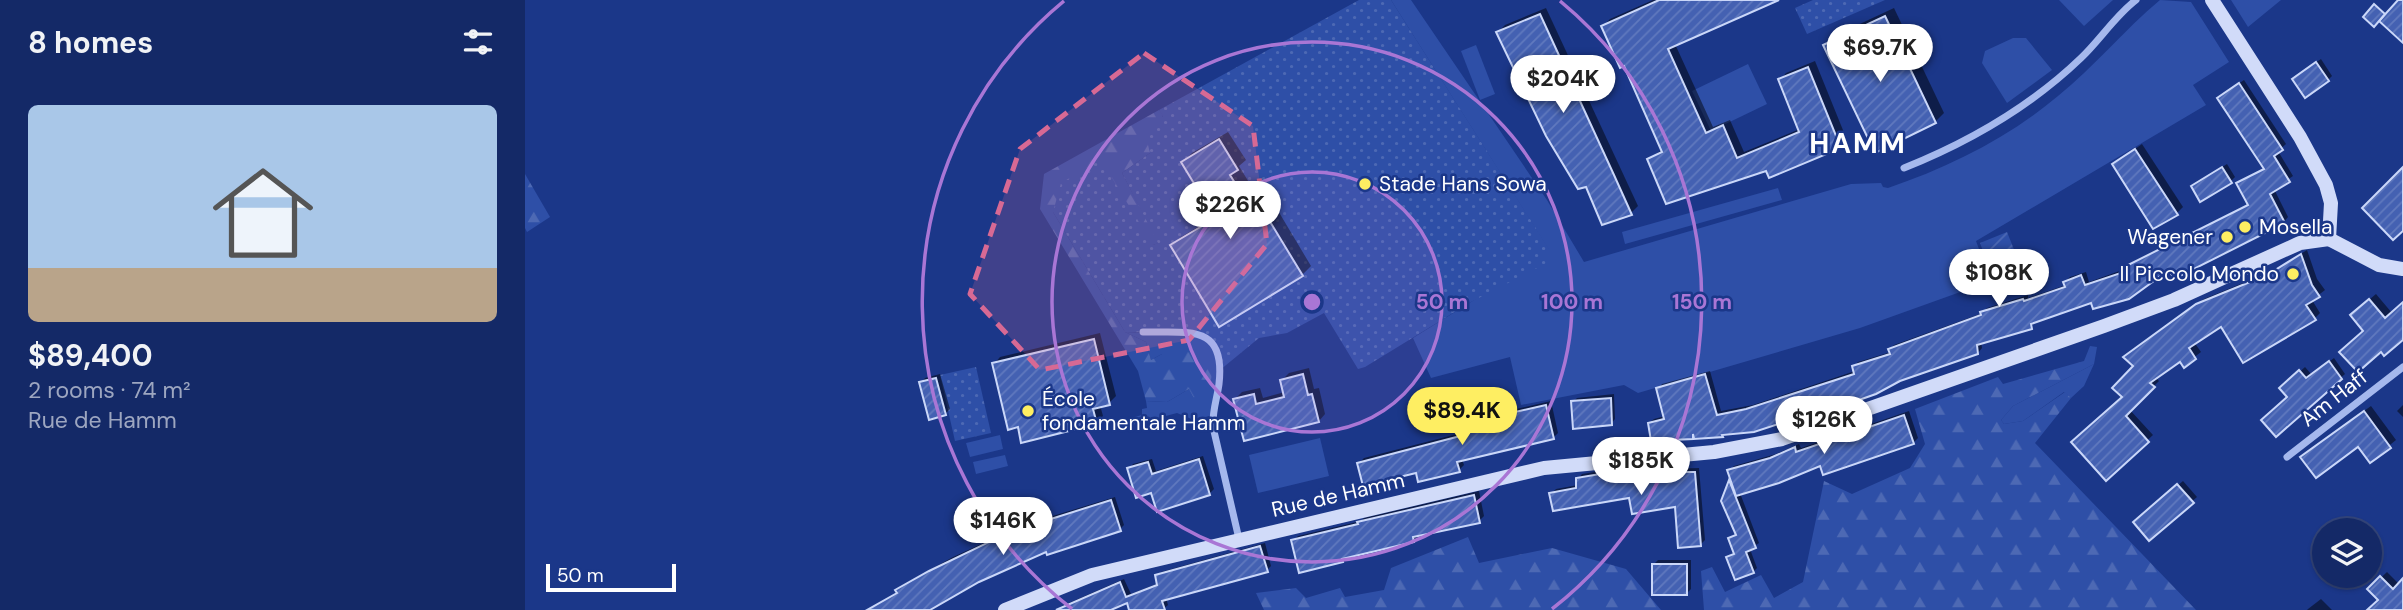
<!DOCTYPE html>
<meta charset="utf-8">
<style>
body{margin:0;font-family:"DM Sans",sans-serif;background:#213570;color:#f1f3f6;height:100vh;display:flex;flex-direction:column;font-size:26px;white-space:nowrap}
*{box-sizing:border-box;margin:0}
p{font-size:23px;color:#9da6c0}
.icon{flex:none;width:38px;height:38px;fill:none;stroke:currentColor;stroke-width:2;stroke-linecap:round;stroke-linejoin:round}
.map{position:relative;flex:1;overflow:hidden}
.sheet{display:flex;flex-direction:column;background:#142967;width:525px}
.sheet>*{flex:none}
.controls{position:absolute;left:1787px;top:518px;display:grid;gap:14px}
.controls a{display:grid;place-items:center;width:70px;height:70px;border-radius:50%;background:#142967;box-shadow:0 2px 5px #0004,0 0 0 2px #33457b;font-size:35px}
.scale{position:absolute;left:21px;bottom:18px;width:130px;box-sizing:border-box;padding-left:7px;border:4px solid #fff;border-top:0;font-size:19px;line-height:24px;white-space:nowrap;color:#fff;-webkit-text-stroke:5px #1b3789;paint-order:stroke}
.price{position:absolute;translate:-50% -60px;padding:0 16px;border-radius:24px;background:#fff;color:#222;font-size:23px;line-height:46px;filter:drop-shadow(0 2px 4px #0008)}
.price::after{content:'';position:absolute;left:50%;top:42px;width:21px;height:16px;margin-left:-10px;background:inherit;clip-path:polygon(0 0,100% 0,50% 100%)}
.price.selected{background:#feee62;color:#111}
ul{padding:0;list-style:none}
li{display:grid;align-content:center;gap:14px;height:371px;padding:0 28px}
li span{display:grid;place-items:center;height:217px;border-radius:10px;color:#555}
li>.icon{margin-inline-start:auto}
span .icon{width:126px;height:126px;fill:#fffc;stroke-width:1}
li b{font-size:30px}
h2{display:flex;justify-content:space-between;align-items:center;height:84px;padding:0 28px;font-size:30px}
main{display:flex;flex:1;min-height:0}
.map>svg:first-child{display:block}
.grass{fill:#2e4fa7}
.forest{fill:url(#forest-firs)}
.park{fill:url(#park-dots)}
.garden{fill:url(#garden-furrows)}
.shadow{fill:#0007}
.building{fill:url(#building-hatch);stroke:#cad7f9;stroke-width:2}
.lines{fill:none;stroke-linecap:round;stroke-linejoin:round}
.street{stroke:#a5b8ed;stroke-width:7}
.secondary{stroke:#d1dbf9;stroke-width:14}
.marked{fill:#d76994;fill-opacity:0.2;stroke:#d76994;stroke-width:5;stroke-dasharray:14 9;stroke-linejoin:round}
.ring{fill:none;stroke:#a976d5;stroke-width:3.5}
.poi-dot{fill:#feee62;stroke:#1b3789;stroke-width:2.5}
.labels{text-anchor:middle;stroke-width:5;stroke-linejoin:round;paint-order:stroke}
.poi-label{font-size:21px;fill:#fff;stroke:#1b3789;text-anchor:start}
.street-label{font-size:21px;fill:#fff;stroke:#1b3789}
.district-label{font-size:28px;font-weight:bold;letter-spacing:2px;fill:#fff;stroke:#1b3789}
.centre{fill:#a976d5;stroke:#1b3789;stroke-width:3.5}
.ring-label{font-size:21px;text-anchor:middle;font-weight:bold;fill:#a976d5;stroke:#1b3789;stroke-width:5;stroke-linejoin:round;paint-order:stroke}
</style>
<main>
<section class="sheet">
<h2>8 homes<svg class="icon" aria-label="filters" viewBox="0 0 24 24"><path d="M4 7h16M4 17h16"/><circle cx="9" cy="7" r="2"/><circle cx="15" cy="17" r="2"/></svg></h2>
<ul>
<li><span style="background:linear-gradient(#a9c7e8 75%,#b9a48a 0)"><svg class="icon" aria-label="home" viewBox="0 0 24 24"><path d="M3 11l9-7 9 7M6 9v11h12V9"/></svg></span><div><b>$89,400</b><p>2 rooms · 74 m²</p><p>Rue de Hamm</p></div></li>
</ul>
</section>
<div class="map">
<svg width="1878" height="610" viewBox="0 0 1878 610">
<defs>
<pattern id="forest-firs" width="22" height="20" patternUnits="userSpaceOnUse" patternTransform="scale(1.75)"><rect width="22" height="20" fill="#2e4fa7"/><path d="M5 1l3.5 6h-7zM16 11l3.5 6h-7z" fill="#4d69b4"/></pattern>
<pattern id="park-dots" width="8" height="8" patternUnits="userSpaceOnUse" patternTransform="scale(1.75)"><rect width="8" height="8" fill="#2e4fa7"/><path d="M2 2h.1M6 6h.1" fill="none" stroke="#4d69b4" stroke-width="1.8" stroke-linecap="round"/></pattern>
<pattern id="garden-furrows" width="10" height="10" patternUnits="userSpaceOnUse" patternTransform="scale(1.75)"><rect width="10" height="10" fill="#2e4fa7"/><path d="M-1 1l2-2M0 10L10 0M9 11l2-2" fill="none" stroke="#4d69b4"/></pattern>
<pattern id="building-hatch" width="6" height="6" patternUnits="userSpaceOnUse" patternTransform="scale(1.75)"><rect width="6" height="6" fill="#4461b2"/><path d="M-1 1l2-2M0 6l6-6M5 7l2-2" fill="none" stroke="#6079be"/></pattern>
</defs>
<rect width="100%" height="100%" fill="#1b3789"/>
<g class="grass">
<path d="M866,0H886L1022,200L1059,262L1326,184L1356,183L1358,187L1363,188C1424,167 1483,138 1533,96C1569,67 1599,30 1635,0L1666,2L1704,62L1668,85L1681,105L1451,241L1466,281L1335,328L1113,393L1099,385L996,405L985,357L906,378L888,338L946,302L1024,250Z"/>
<polygon points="1534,0 1588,0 1559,26"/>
<polygon points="1706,0 1756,0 1723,27"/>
<polygon points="1488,38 1501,38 1527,70 1482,103 1457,63 1460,51"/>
<polygon points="951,45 970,94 955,100 936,51"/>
<polygon points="1223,64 1242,104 1186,131 1167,91"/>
<polygon points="1253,188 1257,200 1100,244 1097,232"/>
<polygon points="600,332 679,335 695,357 688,415 669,420 652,413 588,430 586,423 617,415 617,409 622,408 621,401 642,402 664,389 677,400 637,354 626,360 621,342"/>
<polygon points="1569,364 1559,386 1546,398 1539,392 1498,421 1479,424 1476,420 1488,406"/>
<polygon points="475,435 478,449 445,457 441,443"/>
<polygon points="795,438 804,476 733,493 724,455"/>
<polygon points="480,455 483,466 451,474 448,462"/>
</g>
<g class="forest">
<path d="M634,110L638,115L625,153L597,173L634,243L628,245L528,212L600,332L621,342L626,360L637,354L646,345H665L682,353C690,371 687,384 678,400H670L664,389L642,402L621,401L613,371L515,209L519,174Z"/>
<polygon points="0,174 25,217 2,232 0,228"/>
<polygon points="1565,346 1572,347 1569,364 1488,406 1476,420 1479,424 1498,421 1540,392 1546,398 1510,443 1671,610 1179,610 1176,571 1187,567 1200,592 1236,575 1249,598 1278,582 1299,481 1327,494 1385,468 1400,444 1390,409 1473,377 1478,384 1559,361"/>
<polygon points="943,537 954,563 1027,548 1101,569 1136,610 739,610 731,593 771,588 781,598 815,588 820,597 859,590 866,568"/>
</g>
<g class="park">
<polygon points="834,0 866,0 1024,249 1024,262 946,302 840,367 833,369 799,313 762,333 734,338 695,370 690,344 664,333 600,332 528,212 536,183 576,160 628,245 633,243 597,173 625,153 620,133 638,116 634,110"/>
<polygon points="1288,0 1360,0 1282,34 1270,8"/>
<polygon points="451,367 466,433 430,441 415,375"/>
</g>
<polygon class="garden" points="1482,232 1496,267 1468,278 1455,243"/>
<g class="shadow">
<polygon points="1128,0 1249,0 1150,44 1188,127 1205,120 1219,152 1275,129 1255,80 1261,73 1290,61 1322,140 1315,147 1242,169 1124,159 1138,149 1100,64 1078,26 1085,19"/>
<polygon points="1021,8 1113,206 1106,213 1062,185 973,32 980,25"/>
<polygon points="1369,8 1419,113 1410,122 1300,45 1309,36"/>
<polygon points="1796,59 1807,76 1803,80 1773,75"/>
<polygon points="1719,80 1761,144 1753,151 1768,176 1749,189 1763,217 1759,222 1567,301 1510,321 1506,327 1456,342 1457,348 1453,353 1297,407 1200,433 1197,436 1170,435 1167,437 1124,423 1129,419 1140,416 1133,389 1137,384 1185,371 1196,411 1228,405 1330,371 1329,366 1333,362 1366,352 1365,349 1369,345 1458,313 1462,308 1503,295 1503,298 1541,285 1540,282 1545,277 1561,272 1564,282 1600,269 1603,264 1724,204 1714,183 1740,168 1699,94"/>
<polygon points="703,132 721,160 714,166 731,194 740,189 786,266 777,275 647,245 656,237 678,224 662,198 673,187 658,162 667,153"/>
<polygon points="1617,144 1658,207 1651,214 1589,164"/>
<polygon points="1702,164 1710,177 1706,181 1668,186"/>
<polygon points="1782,250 1792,279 1800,290 1787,300 1795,313 1790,318 1696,324 1669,342 1676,352 1659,365 1655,360 1630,377 1634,381 1605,410 1628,435 1581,479 1599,397 1611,366 1606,352 1679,299 1750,270"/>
<polygon points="1851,294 1867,313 1878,303 1878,338 1840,330 1833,309"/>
<polygon points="575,333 591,396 584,403 575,405 578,416 571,423 469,364 475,357"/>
<polygon points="1809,358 1820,374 1751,435 1764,397 1757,388 1780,367 1787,375"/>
<polygon points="784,368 789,389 794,388 800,414 794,421 710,399 717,392 735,388 738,398 760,392 757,380 764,373"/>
<polygon points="415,374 425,409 420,414 396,383 400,378"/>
<polygon points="1089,394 1090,419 1086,424 1048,402 1052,398"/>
<polygon points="1026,401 1033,433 1028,438 937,459 939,465 934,470 892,471 834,463 839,458 940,432 939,424 944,420"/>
<polygon points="1878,405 1878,417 1872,411"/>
<polygon points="1846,406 1871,440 1845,461 1833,445 1783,451"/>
<polygon points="1384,411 1393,438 1388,443 1296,464 1215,493 1234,543 1225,549 1232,568 1228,572 1203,557 1210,552 1205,538 1212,533 1198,501 1207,479 1204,471 1209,466 1251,454 1274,444 1276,448"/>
<polygon points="678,456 689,489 685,493 634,510 628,491 604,469 608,464 627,459 631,471"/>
<polygon points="1103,467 1105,475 1141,469 1174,468 1180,540 1175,545 1152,505 1105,496 1026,494 1031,489 1053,485 1053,479 1057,474"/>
<polygon points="1658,481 1672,497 1624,539 1614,518"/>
<polygon points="954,491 959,516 954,521 893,536 888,541 821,556 817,561 768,541 773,536 836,521 839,518"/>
<polygon points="590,497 599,525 595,529 522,549 454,581 403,610 342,610 373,592 376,586 428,557 498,525"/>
<polygon points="740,543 746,566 742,570 641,598 643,605 637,610 606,610 603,601 581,610 533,610 537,606 599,579 606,594 634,583 632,576 636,572"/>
<polygon points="1133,560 1166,560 1166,589 1162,593 1128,565"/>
<polygon points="1862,572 1874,584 1878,580 1878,610 1845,610 1855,600 1844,589"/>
<polygon points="1796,599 1807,610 1782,610 1783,609"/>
</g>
<g class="building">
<polygon points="1134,0 1254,0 1143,49 1181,133 1198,125 1212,158 1274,132 1253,79 1283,67 1316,148 1244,178 1241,171 1141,204 1122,159 1137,152 1099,66 1095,68 1076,26"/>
<polygon points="1873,0 1878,0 1878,43 1854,21"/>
<polygon points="1849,4 1860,14 1849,27 1838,17"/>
<polygon points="1015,14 1089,175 1107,215 1077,225 1061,187 1053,189 1021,136 971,32"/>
<polygon points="1360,16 1411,123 1350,153 1298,45"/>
<polygon points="1791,62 1804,81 1780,98 1767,79"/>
<polygon points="1714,83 1758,150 1749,156 1765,182 1745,194 1760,223 1649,279 1644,270 1604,299 1568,309 1566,303 1506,324 1507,329 1452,345 1453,354 1375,381 1351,394 1308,409 1297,413 1296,410 1229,432 1197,435 1198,437 1169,439 1168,434 1168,439 1126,441 1123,423 1139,419 1131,388 1180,374 1192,415 1221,409 1329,374 1327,366 1365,354 1363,349 1456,315 1455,312 1498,299 1499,301 1540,287 1538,282 1556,275 1560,285 1599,272 1597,268 1723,205 1711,183 1739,169 1692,98"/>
<polygon points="694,139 713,170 705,175 722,202 730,197 778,276 694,327 645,245 677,226 660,197 673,190 656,162"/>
<polygon points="1610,149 1653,215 1628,229 1587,164"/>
<polygon points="1697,167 1707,183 1675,202 1666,186"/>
<polygon points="1878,167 1878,231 1868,240 1837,208"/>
<polygon points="1776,254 1787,285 1795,297 1781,305 1791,320 1718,363 1696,327 1664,348 1671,359 1659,368 1655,362 1625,383 1630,387 1601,416 1624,442 1581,481 1546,442 1597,397 1587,388 1608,366 1598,357 1671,304 1742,275"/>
<polygon points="1844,299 1860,318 1878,302 1878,340 1859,356 1856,352 1833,372 1814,352 1838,331 1825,315"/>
<polygon points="569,339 585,405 568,409 572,424 496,443 493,427 483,430 467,363"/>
<polygon points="1804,361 1817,379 1751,437 1736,420 1762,397 1754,388 1774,370 1781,378"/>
<polygon points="778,374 783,395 787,394 794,422 719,441 708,399 729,394 731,404 759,397 755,380"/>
<polygon points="411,378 421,415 404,420 394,382"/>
<polygon points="1086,398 1087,425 1048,429 1046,401"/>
<polygon points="1021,405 1029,439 932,462 935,472 893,482 891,473 838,486 832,463 939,435 937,424"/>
<polygon points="1839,411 1866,448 1845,463 1833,447 1791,478 1775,457"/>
<polygon points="1379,415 1389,444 1298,475 1295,466 1254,483 1211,496 1202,470 1245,458 1270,447 1271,452"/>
<polygon points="674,459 685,495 632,512 626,493 611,498 602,468 623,462 627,474"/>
<polygon points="1099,470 1101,478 1135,472 1170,472 1176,546 1153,548 1150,507 1107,514 1104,498 1028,511 1024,493 1051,488 1051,478"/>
<polygon points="1204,480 1231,548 1221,552 1229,573 1210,580 1201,557 1209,554 1203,538 1211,535 1196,501"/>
<polygon points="1652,484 1669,503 1624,541 1608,522"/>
<polygon points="949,495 955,523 888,537 889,542 817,559 818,562 774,573 766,540 833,524 832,522"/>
<polygon points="586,500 596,531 522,555 521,552 454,582 405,610 342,610 372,593 370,590 404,571 493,528 494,529"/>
<polygon points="735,546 743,572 637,601 640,610 604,610 602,603 586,610 531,610 595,582 601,597 632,585 630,575"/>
<rect x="1127" y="564" width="35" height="31"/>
<polygon points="1855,576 1868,589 1878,578 1878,610 1842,610 1853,600 1842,589"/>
</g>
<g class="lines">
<g class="street">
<path d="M1379,168C1444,142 1505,107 1556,58C1575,40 1590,16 1611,0"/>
<path d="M618,332C663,333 701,323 694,384C692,399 687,412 688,427L714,539"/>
<polyline points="1762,457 1878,367"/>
</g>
<g class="secondary">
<polyline points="1687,0 1775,137 1801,185 1806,203 1804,239"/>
<polyline points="1804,239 1854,265 1878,269"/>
<polyline points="480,610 567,575 1019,468 1189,452 1257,439 1579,326 1649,300 1775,243 1804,239"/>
</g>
</g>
<path class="marked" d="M619,53L728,126L742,244L664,340L515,370L445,294L495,149Z"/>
<circle cx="787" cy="302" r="130" fill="#a976d5" fill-opacity=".12"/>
<g class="ring">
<circle cx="787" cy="302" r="130"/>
<circle cx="787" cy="302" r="260"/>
<path d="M547 609A390 390 0 0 1 539 1M1035 1A390 390 0 0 1 1027 609"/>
</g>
<g class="poi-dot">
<circle cx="840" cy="184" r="7"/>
<circle cx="1720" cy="227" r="7"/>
<circle cx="1702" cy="237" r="7"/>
<circle cx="1768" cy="274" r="7"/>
<circle cx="503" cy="411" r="7"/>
</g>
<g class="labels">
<g class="poi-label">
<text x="854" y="191">Stade Hans Sowa</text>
<text x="1734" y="234">Mosella</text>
<text x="1688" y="244" text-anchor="end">Wagener</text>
<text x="1754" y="281" text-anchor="end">Il Piccolo Mondo</text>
<text x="517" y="406">École<tspan x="517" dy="24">fondamentale Hamm</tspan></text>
</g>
<g class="street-label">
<text transform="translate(1809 398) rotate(-38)" y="7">Am Haff</text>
<text transform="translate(813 495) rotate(-13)" y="7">Rue de Hamm</text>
</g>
<g class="district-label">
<text x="1333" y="153">HAMM</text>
</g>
</g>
<circle cx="787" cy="302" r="10" class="centre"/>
<g class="ring-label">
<text x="917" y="309">50 m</text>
<text x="1047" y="309">100 m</text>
<text x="1177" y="309">150 m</text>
</g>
</svg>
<div class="controls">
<a><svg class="icon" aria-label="layers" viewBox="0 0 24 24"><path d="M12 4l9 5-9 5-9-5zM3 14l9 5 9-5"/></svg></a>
</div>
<div class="scale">50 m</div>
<b class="price" style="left:1355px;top:84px">$69.7K</b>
<b class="price" style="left:1038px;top:115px">$204K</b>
<b class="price" style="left:705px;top:241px">$226K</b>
<b class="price" style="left:1474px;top:309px">$108K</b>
<b class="price selected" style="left:937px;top:447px">$89.4K</b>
<b class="price" style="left:1299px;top:456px">$126K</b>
<b class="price" style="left:1116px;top:497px">$185K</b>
<b class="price" style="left:478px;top:557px">$146K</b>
</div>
</main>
